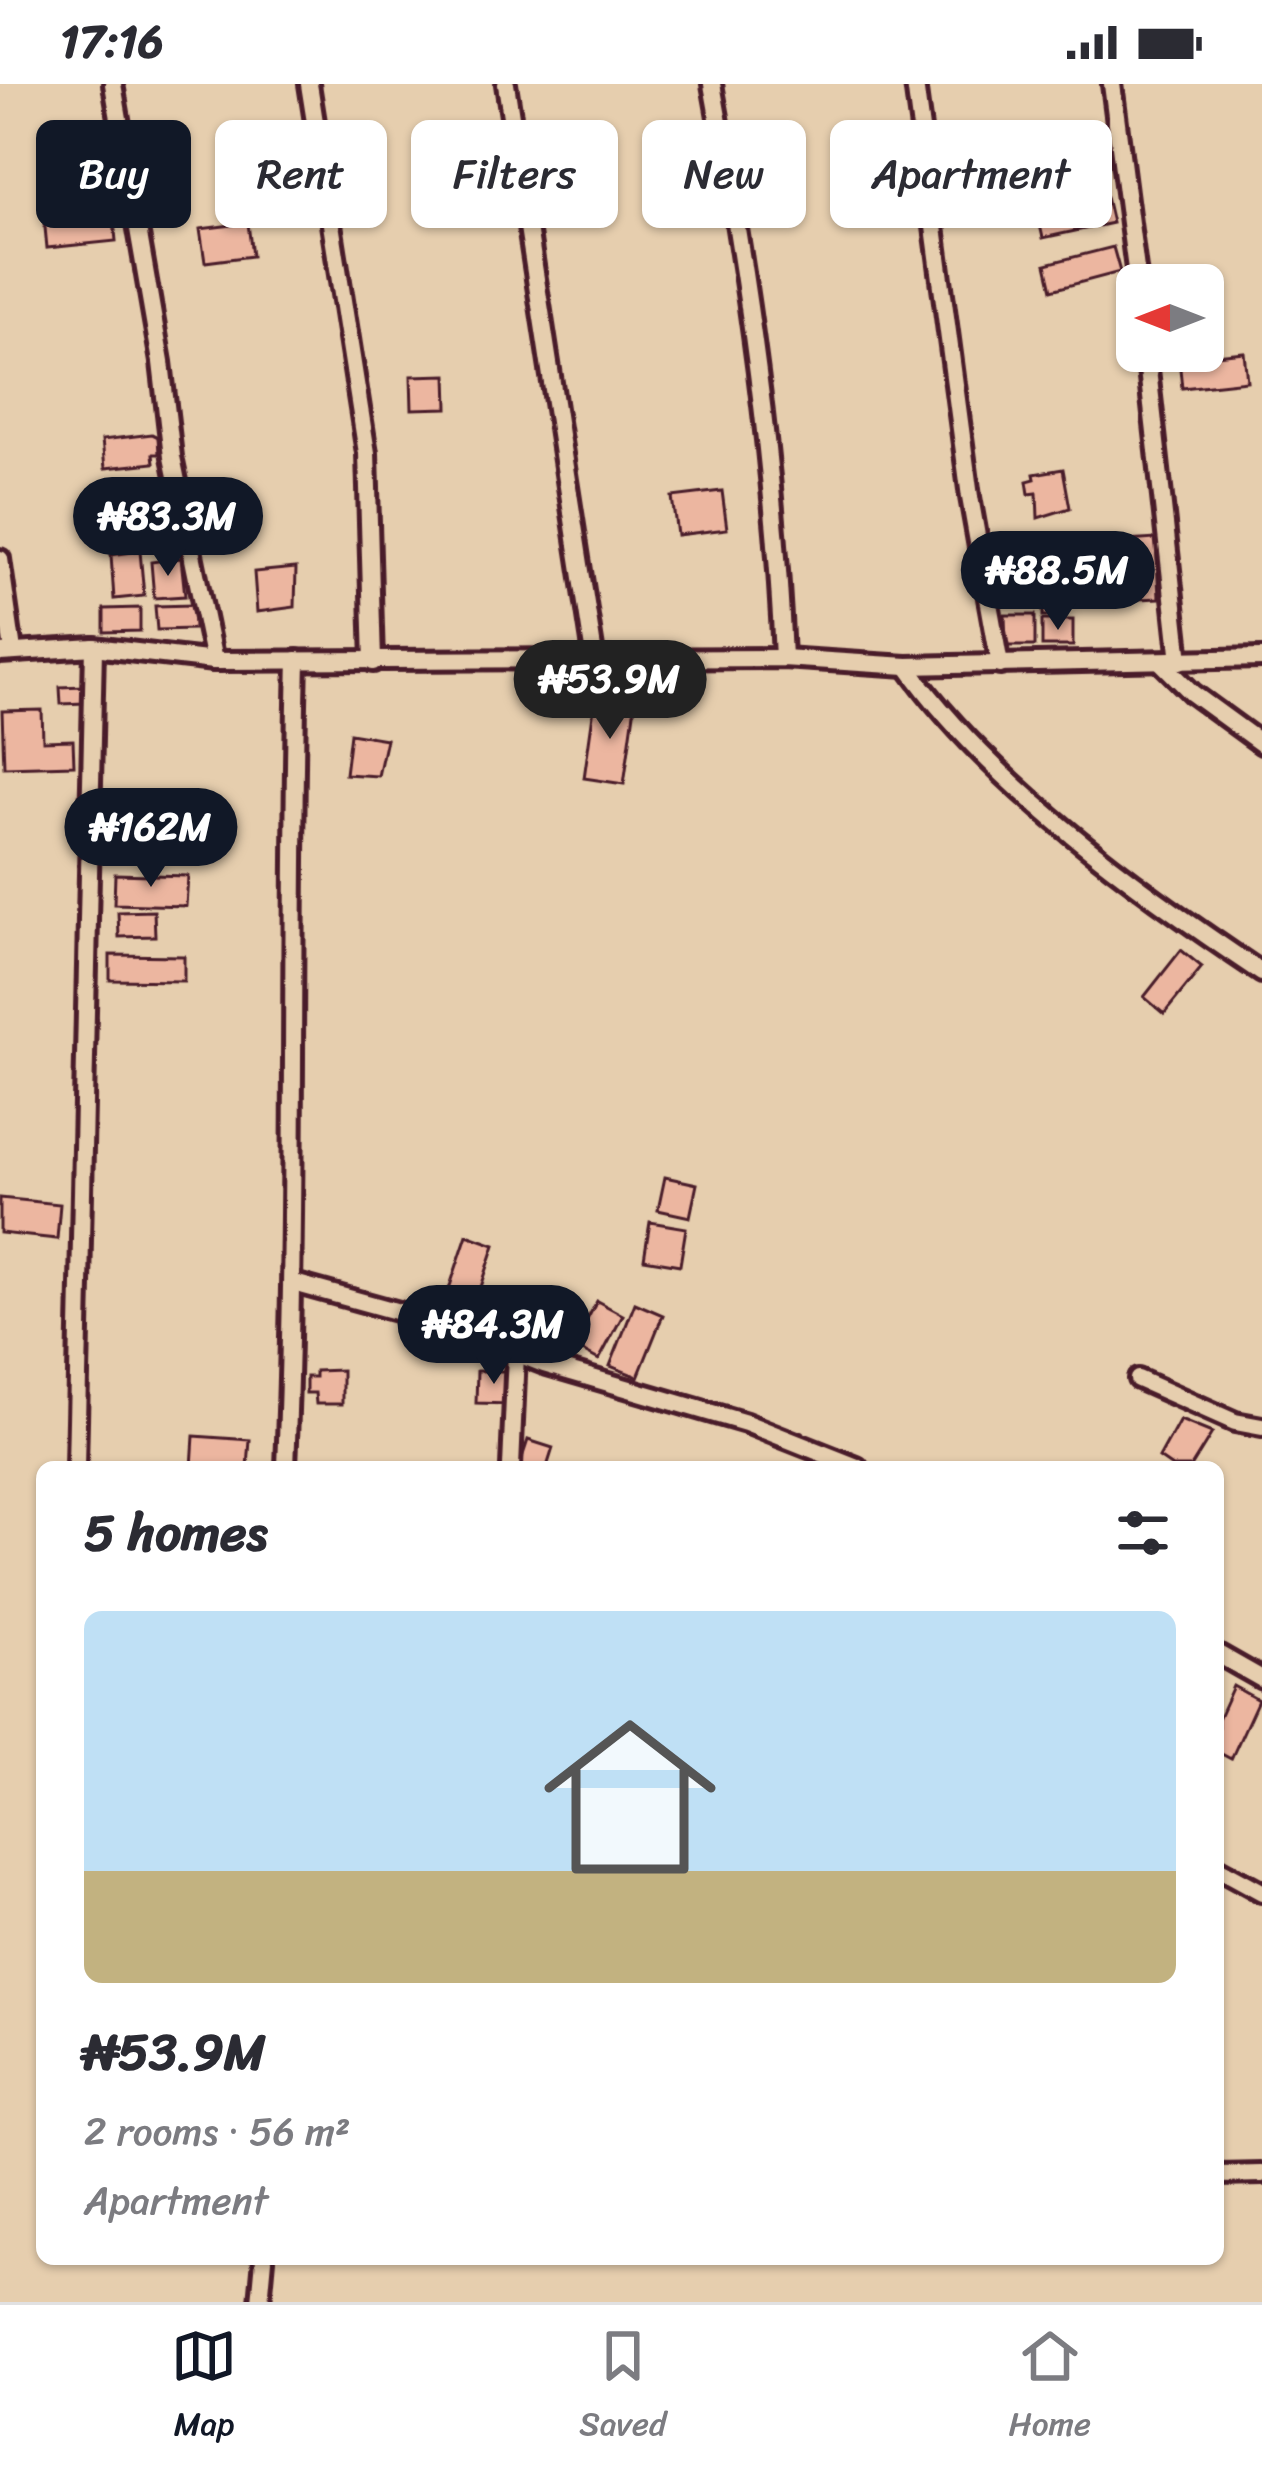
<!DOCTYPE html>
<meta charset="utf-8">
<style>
body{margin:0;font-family:Sriracha,sans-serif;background:#f7f7f7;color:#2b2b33;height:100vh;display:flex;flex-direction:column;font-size:45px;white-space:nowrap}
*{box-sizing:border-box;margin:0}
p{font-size:39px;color:#7c7c81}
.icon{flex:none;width:66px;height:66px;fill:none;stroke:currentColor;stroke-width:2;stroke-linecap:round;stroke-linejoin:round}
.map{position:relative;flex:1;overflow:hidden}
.panel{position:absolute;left:36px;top:1377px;width:1188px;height:804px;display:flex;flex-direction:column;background:#fff;border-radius:18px;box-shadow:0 3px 9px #0004}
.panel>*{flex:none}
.hud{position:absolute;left:36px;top:36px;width:1191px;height:108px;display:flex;gap:24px}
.needle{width:78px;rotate:270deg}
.tools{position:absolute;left:1116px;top:180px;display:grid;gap:24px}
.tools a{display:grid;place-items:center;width:108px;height:108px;border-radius:18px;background:#fff;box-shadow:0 3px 9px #0004;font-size:60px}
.price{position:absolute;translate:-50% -102px;padding:0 27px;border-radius:42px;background:#111827;color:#fff;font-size:39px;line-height:78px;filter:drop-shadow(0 3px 6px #0008)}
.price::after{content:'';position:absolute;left:50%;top:72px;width:36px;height:27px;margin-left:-18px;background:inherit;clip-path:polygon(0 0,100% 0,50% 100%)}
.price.current{background:#222;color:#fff}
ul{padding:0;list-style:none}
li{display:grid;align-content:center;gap:24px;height:636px;padding:0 48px}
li+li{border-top:3px solid #e1e1e2}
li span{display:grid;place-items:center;height:372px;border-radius:18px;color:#555}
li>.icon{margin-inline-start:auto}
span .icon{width:216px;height:216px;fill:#fffc;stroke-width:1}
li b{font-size:51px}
h2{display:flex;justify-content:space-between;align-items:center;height:144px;padding:0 48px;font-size:51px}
.tag{padding:0 42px;border-radius:18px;background:#fff;box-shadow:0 3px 9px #0004;font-size:42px;line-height:108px}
.tag.current{background:#111827;color:#fff}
.status{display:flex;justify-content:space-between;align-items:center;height:84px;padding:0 60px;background:#fff;direction:ltr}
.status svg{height:33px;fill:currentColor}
.dock{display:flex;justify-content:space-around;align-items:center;height:168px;border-top:3px solid #e1e1e2;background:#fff;font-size:33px;color:#7c7c81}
.dock a{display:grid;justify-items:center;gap:6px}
.dock .current{color:#111827}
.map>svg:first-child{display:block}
.building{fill:#ecb6a0;stroke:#4a1f2b;stroke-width:3}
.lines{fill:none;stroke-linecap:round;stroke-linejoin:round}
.minor-casing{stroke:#4a1f2b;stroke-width:26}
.minor{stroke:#e6ceae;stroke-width:16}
</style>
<div class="status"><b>17:16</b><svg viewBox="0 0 49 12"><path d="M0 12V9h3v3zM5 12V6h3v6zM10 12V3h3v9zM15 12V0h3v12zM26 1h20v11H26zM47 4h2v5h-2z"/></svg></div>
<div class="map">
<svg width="1262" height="2218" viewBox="0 0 1262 2218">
<rect width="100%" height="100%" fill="#e6ceae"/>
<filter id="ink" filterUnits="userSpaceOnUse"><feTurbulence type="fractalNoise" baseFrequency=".00833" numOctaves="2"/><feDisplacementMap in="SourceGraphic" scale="24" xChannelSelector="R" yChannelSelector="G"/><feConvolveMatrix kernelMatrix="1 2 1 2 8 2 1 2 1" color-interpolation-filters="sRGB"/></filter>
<g filter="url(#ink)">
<g class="building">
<polygon points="1106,113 1112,139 1043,154 1037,128"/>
<polygon points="113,126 116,157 47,164 44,133"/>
<polygon points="248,139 252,172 205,178 200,145"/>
<polygon points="1113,163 1120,188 1052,206 1046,180"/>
<polygon points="1244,268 1247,297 1182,304 1179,275"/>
<polygon points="447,291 448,324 412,325 411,292"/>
<polygon points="152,350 158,353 159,370 153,370 154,379 105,384 102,356"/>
<polygon points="1063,385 1070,424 1038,434 1037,409 1029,410 1027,397 1035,395 1034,390"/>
<polygon points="722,407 727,445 677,451 672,413"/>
<polygon points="1156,455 1159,514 1115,516 1111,458"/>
<polygon points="140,467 144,512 114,515 111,471"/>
<polygon points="181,474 185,512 154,514 151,478"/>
<polygon points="296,484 295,523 257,528 254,488"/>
<rect x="1043" y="507" width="23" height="25"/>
<polygon points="193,521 194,545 157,546 155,522"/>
<polygon points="140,524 140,547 104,548 104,525"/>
<polygon points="1005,531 1035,531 1035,562 1006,562"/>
<rect x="1042" y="536" width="31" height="26"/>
<polygon points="84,602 85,619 61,620 60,603"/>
<polygon points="595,616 635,621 624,700 584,694"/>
<polygon points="42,626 43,657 73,656 74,681 4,683 2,627"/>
<polygon points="350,649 386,655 378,692 345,690"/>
<polygon points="115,790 188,792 186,822 114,820"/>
<polygon points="154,827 155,852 119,853 118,828"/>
<polygon points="1181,866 1202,883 1164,930 1144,913"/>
<polygon points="110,871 184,872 184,897 110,896"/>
<polygon points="665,1093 697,1100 690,1133 658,1126"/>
<polygon points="0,1114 60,1120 57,1155 0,1149"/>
<polygon points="650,1138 686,1144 680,1181 644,1175"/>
<polygon points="467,1151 495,1161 471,1233 443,1223"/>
<polygon points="597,1217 623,1231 599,1276 573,1262"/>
<polygon points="635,1219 663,1231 638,1293 610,1282"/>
<polygon points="342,1286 342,1320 316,1320 315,1309 306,1309 306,1293 315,1293 315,1287"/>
<polygon points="477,1287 512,1287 511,1320 476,1319"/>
<polygon points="1180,1336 1212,1349 1191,1383 1172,1383 1159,1374"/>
<polygon points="194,1352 250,1356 248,1383 192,1383"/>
<polygon points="528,1356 553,1364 547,1383 519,1383"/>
<polygon points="1233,1602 1258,1616 1231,1675 1218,1668 1218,1635"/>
</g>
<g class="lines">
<defs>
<g id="minor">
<polyline points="113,0 161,278 172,373 214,577"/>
<polyline points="309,0 367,369 373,578"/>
<polyline points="506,0 595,578"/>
<path d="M712,0C747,190 775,381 783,574"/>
<polyline points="915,0 970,413 1000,581"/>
<polyline points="1112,0 1138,201"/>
<polyline points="1146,267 1180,577"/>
<polyline points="0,475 13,567"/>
<polyline points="0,569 94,563 214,577 783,574 907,582 1262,574"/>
<polyline points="1161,578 1192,609 1262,660"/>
<path d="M907,582C990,700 1142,809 1262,889"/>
<polyline points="294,1199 439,1239 544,1280 746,1339 857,1383"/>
<polyline points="1138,1295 1235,1338 1262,1343"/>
<polyline points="76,1383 94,563"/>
<path d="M286,1383C297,1114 290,845 297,576"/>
<polyline points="511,1383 516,1269"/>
<polyline points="1218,1570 1262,1595"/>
<polyline points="1218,1784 1262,1808"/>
<polyline points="1218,2091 1262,2090"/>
<polyline points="260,2218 264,2175"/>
</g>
</defs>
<use href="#minor" class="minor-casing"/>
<use href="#minor" class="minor"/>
</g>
</g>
</svg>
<div class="tools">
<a><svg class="needle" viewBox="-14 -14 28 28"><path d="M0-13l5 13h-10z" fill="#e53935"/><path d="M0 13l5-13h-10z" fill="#7c7c81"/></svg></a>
</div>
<b class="price" style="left:168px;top:495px">₦83.3M</b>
<b class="price" style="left:1058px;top:549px">₦88.5M</b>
<b class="price current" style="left:610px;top:658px">₦53.9M</b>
<b class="price" style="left:151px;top:806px">₦162M</b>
<b class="price" style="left:494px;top:1303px">₦84.3M</b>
<div class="hud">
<a class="tag current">Buy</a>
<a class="tag">Rent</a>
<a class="tag">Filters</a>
<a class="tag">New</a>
<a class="tag">Apartment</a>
</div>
<section class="panel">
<h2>5 homes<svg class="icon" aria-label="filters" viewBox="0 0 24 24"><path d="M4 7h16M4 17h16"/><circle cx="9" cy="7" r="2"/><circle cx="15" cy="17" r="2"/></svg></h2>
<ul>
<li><span style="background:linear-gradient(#bfe0f5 70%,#c2b280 0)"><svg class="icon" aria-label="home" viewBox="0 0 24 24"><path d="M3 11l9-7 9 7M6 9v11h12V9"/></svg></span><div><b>₦53.9M</b><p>2 rooms · 56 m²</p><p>Apartment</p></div></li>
</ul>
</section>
</div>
<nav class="dock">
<a class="current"><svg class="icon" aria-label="map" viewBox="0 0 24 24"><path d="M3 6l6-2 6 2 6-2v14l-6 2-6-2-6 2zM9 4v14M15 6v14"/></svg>Map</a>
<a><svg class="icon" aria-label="saved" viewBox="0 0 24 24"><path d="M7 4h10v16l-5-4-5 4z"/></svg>Saved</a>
<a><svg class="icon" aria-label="home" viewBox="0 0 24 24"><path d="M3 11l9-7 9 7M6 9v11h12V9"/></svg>Home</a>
</nav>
